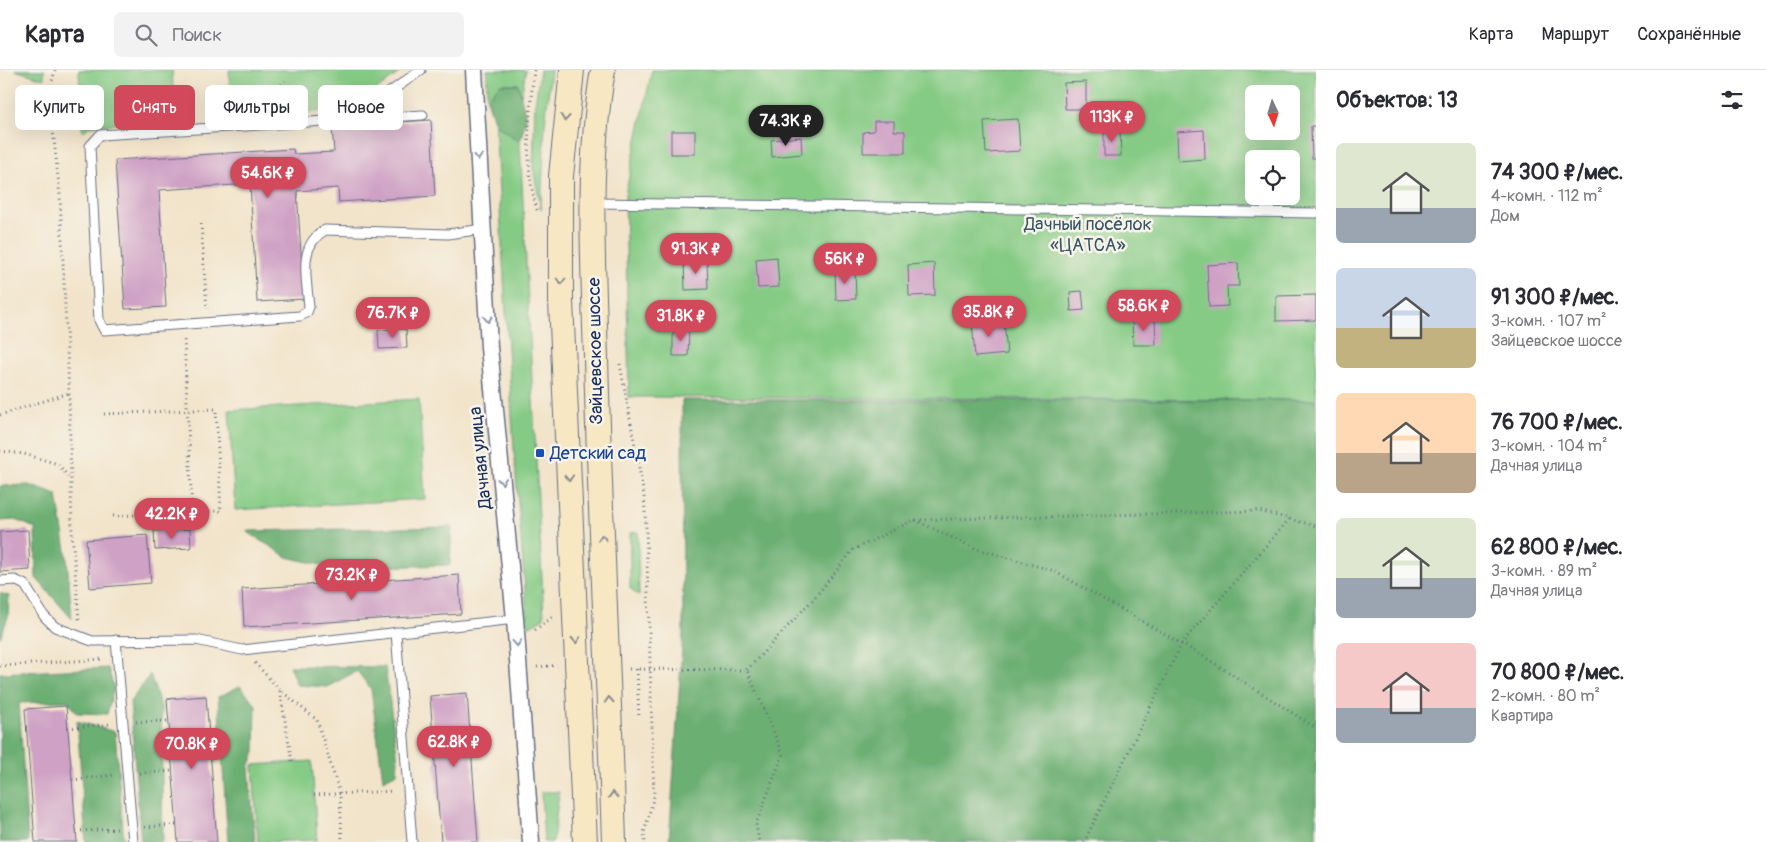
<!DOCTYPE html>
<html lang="ru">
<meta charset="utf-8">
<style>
body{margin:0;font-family:Pangolin,sans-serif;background:#f2f2f3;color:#2b2b33;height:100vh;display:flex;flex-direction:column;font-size:19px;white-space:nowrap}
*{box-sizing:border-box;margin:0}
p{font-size:16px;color:#7c7c81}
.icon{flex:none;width:28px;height:28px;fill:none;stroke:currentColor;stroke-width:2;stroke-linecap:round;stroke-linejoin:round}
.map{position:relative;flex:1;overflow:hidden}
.drawer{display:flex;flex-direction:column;background:#fff;width:450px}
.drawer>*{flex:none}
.banner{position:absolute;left:15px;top:15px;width:475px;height:45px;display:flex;gap:10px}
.needle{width:32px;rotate:176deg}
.controls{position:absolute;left:1245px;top:15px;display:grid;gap:10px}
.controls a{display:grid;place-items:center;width:55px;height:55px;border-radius:8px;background:#fff;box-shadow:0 5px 20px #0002;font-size:25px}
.price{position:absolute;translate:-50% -42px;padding:0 11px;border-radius:18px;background:#d1495b;color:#fff;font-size:16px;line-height:32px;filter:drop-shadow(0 1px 2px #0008)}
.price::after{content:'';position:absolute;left:50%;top:30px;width:15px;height:11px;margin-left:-8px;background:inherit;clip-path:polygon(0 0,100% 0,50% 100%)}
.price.on{background:#222;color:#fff}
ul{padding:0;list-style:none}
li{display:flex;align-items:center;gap:15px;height:125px;padding:0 20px}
li span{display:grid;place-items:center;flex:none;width:140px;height:100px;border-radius:8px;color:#555}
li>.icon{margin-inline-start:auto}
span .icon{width:60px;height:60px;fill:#fffc;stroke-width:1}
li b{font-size:21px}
h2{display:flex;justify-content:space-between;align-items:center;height:60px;padding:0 20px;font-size:21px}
.chip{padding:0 18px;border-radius:8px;background:#fff;box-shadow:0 5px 20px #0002;font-size:18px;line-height:45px}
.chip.on{background:#d1495b;color:#fff}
header{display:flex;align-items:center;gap:30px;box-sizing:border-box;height:70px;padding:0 25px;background:#fff;border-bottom:1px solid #e1e1e2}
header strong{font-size:24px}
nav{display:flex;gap:28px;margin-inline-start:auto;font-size:18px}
.search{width:350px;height:45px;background:#f2f2f3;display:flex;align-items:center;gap:12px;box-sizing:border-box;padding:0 18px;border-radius:8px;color:#7c7c81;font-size:19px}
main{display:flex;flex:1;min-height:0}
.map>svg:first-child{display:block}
.green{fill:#86cb85;stroke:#507d72;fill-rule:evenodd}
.forest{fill:#6caf72;stroke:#446f68}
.building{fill:#cfa1c5}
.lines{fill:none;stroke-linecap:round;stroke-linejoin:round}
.lane-casing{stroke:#666e84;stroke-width:11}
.street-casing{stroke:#666e84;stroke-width:19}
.secondary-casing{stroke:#666e84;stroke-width:26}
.path{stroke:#666e84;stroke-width:3;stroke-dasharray:1 4;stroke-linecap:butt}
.lane{stroke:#fff;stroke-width:9}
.street{stroke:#fff;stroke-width:16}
.secondary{stroke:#f7e8c3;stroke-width:24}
.oneway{stroke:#898c90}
.oneway2{stroke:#8d97ae}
.transit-dot{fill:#1a4fb4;stroke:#f7f3e8;stroke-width:2}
.labels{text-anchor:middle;stroke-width:5;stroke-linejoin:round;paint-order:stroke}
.park-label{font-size:18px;fill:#365668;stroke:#f7f3e8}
.street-label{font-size:18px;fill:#1b2f5e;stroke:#f7f3e8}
.transit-label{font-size:18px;fill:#164399;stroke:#f7f3e8;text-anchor:start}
</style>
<header>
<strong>Карта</strong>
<div class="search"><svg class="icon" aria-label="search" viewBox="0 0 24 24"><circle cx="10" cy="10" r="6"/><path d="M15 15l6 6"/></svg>Поиск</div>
<nav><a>Карта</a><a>Маршрут</a><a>Сохранённые</a></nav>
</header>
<main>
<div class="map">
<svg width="1316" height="772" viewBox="0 0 1316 772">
<rect width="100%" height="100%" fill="#f7f3e8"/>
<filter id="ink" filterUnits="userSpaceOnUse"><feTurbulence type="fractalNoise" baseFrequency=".02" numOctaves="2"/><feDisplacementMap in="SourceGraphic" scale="10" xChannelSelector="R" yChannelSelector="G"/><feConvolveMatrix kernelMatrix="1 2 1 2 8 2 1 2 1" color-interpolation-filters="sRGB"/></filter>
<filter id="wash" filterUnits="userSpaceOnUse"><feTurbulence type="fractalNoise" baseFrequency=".0096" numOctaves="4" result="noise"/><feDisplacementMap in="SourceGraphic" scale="20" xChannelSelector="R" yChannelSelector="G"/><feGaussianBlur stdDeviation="1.12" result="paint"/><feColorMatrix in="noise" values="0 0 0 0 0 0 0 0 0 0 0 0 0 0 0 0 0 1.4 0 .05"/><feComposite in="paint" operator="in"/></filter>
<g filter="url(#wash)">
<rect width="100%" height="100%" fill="#f2e4ca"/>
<g class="green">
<polygon points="15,0 44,0 44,9"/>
<polygon points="79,0 172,0 175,49 90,56 82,62"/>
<polygon points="229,0 403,0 351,39 230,48"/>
<polygon points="487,0 526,0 521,26 518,14 501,14 487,29"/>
<polygon points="540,0 551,0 545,54 541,140 533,98 535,34"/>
<path d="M652,0H1316V330L629,327L625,125ZM1254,24H1291V61H1254ZM1254,89H1291V126H1254Z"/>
<polygon points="495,54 520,72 544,548 528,557 514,381"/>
<polygon points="419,329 425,429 235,440 229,340"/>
<polygon points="638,462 639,526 630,518 630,463"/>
<polygon points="312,691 317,770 258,772 253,695"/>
<polygon points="541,722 559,722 553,772 544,772"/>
</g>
<g class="forest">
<polygon points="500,14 518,14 526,49 520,72 495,54 487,29"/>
<polygon points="682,330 1316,330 1316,772 669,772 683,563"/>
<polygon points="29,415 57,425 67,487 72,549 36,508 35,458 16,450 0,451 0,416"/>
<polygon points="452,457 450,495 334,498 287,487 246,461"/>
<polygon points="0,523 9,526 8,547 0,568"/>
<polygon points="289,596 385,597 398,690 397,703 383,710 371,619 357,601 327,617 297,615"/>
<polygon points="108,598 114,618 107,644 77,643 68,631 19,633 28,772 0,772 0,603"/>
<polygon points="150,604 161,637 163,772 141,772 130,632"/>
<polygon points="240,616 256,635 255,681 249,698 255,772 228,772 218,627"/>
<polygon points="77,651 115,662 124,772 86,772"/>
</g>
<g id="blocks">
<g class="building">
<polygon points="1086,12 1086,39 1065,39 1064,13"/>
<polygon points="1018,49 1020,81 986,83 984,51"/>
<polygon points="431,50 435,126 339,132 338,118 297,121 304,229 257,232 250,114 159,120 166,237 125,239 115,90 293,79 294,84 334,82 332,56"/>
<polygon points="874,51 894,51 894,61 905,61 905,83 863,83 863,62 874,61"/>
<polygon points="1311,56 1316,56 1316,88 1312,88"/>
<polygon points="1104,59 1120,59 1121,86 1104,86"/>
<polygon points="1204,60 1205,89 1178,91 1177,62"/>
<rect x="671" y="61" width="24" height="23"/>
<polygon points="801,67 802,84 772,87 771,70"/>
<polygon points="777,187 779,217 758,218 756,189"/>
<polygon points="707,191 708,219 685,220 684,192"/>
<polygon points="934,193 935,225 909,226 908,195"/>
<polygon points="1238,193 1239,216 1227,216 1228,236 1209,237 1207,195"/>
<polygon points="855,199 856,229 836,230 835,200"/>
<polygon points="1082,221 1084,240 1071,241 1070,222"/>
<polygon points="1316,225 1316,250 1276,251 1276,226"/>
<polygon points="1155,248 1156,275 1133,275 1132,249"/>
<polygon points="1004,250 1007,284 975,287 972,252"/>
<polygon points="673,258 689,258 688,286 673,286"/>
<polygon points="406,259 407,278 379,279 378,260"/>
<polygon points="190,459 191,478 155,480 154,461"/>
<polygon points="28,460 30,500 0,502 0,462"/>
<polygon points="147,465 151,513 90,518 86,470"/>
<polygon points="459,505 461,544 244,557 242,519"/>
<polygon points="467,623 478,772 441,772 430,626"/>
<polygon points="206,626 217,772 178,772 167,629"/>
<polygon points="66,636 77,772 35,772 25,639"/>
</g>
</g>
</g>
<g filter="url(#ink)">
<use href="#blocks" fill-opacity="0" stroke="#666e84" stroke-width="1"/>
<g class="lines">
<defs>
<g id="lane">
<path d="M423,45L100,65L90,76L99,250L104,260L300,246L307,242L309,237C307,210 297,176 325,160L448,164L483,159"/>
<polyline points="366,49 390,22 421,0"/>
<polyline points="594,133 1316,143"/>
<polyline points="0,511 15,510 25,515 44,546 55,557 92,571 196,570 242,580 515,549"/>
<polyline points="396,562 412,772"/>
<polyline points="116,570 133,772"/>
</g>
<polyline id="street" points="474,0 489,277 515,549 531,772"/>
<g id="secondary">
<polyline points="572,0 561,106 561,231 585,772"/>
<path d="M603,0C587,95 593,191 596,287C600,449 609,610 614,772"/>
</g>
</defs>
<use href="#lane" class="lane-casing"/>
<use href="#street" class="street-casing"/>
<use href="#secondary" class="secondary-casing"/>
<g class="path">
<polyline points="55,0 49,23 60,125 69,323 72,463 79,550"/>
<path d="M534,0C529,47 523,97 538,143"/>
<polyline points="329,17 331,38"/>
<polyline points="258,41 285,11"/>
<polyline points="201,154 207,239"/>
<polyline points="620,294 644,425 646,457 654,726 644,763 645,772"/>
<polyline points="104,344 216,339 221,441 192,442"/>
<polyline points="0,345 69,323"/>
<polyline points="0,381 24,384 58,394 70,409"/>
<polyline points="113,446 192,442 184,267"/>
<polyline points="915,450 974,478 1054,501 1203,586 1316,658"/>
<polyline points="535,560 554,546"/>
<polyline points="255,593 280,620 317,650 340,724 342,772"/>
<polyline points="0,596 104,589"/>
<polyline points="537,597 557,595"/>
<polyline points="629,599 747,600 783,684 756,754 759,772"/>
<polyline points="637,599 639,649"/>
<polyline points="747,600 816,526 853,480 914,450 1259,441 1316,456"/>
<polyline points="280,621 292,692"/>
<polyline points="136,652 168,651"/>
<polyline points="68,658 110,654"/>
<polyline points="140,703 172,701"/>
<polyline points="72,710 114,705"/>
<polyline points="314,725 393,721"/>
<polyline points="145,757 176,755"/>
<polyline points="76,761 118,759"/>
<polyline points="1084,772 1182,573 1289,449"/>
</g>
<use href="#lane" class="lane"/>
<use href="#street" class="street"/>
<use href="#secondary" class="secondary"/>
</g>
<defs><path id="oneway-chevron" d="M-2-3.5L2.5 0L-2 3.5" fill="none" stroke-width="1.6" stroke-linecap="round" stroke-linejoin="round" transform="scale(1.25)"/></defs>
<g class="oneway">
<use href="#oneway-chevron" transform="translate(565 48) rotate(96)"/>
<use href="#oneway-chevron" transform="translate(561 211) rotate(90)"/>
<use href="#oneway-chevron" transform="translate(569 408) rotate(87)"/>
<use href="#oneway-chevron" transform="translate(602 468) rotate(-93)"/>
<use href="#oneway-chevron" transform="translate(576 570) rotate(87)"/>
<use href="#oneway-chevron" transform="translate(609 630) rotate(-93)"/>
<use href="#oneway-chevron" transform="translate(613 725) rotate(-92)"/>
</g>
<g class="oneway2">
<use href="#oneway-chevron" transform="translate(478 87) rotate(86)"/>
<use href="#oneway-chevron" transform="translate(488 249) rotate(87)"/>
<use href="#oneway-chevron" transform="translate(502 411) rotate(84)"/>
<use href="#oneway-chevron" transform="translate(517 573) rotate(86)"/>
</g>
</g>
<rect class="transit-dot" x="535" y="378" width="10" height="10" rx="2.5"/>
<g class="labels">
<g class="park-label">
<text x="1088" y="160">Дачный посёлок<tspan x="1088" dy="21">«ЦАТСА»</tspan></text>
</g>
<g class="street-label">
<text transform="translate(595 281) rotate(-91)" y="6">Зайцевское шоссе</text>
<text transform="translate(480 388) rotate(-96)" y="6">Дачная улица</text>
</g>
<g class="transit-label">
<text x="550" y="389">Детский сад</text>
</g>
</g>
</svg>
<div class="controls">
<a><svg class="needle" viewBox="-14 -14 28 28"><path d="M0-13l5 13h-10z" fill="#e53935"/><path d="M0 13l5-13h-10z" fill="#7c7c81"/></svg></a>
<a><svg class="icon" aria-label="locate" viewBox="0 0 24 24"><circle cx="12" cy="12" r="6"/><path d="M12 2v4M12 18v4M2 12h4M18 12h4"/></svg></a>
</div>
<b class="price" style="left:1112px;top:73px">113K ₽</b>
<b class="price on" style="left:786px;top:77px">74.3K ₽</b>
<b class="price" style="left:268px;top:129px">54.6K ₽</b>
<b class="price" style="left:696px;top:205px">91.3K ₽</b>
<b class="price" style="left:845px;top:215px">56K ₽</b>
<b class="price" style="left:1144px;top:262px">58.6K ₽</b>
<b class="price" style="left:989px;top:268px">35.8K ₽</b>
<b class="price" style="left:393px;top:269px">76.7K ₽</b>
<b class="price" style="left:681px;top:272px">31.8K ₽</b>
<b class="price" style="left:172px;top:470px">42.2K ₽</b>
<b class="price" style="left:352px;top:531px">73.2K ₽</b>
<b class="price" style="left:454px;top:698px">62.8K ₽</b>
<b class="price" style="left:192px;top:700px">70.8K ₽</b>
<div class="banner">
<a class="chip">Купить</a>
<a class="chip on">Снять</a>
<a class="chip">Фильтры</a>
<a class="chip">Новое</a>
</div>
</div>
<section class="drawer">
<h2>Объектов: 13<svg class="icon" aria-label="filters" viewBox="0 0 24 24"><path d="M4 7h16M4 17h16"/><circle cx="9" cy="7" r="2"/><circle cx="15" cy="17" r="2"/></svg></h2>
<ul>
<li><span style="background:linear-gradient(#dfe7d0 65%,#9aa5b1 0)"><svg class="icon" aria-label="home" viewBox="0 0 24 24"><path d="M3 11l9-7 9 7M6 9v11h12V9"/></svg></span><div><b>74 300 ₽/мес.</b><p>4-комн. · 112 m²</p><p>Дом</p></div></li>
<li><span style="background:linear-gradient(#c9d6e8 60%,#c2b280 0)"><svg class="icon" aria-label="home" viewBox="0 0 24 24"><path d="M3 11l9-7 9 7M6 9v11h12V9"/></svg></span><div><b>91 300 ₽/мес.</b><p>3-комн. · 107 m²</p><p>Зайцевское шоссе</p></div></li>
<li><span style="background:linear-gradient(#ffd9b3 60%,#b9a48a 0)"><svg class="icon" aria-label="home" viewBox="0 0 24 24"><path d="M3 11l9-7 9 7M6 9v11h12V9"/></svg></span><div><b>76 700 ₽/мес.</b><p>3-комн. · 104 m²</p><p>Дачная улица</p></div></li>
<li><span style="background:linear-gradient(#dfe7d0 60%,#9aa5b1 0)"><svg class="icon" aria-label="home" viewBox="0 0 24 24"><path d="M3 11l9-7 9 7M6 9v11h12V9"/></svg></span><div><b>62 800 ₽/мес.</b><p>3-комн. · 89 m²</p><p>Дачная улица</p></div></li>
<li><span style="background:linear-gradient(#f6c9c9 65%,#9aa5b1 0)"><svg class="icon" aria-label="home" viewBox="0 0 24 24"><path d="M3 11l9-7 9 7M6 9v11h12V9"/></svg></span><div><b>70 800 ₽/мес.</b><p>2-комн. · 80 m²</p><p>Квартира</p></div></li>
</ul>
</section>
</main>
